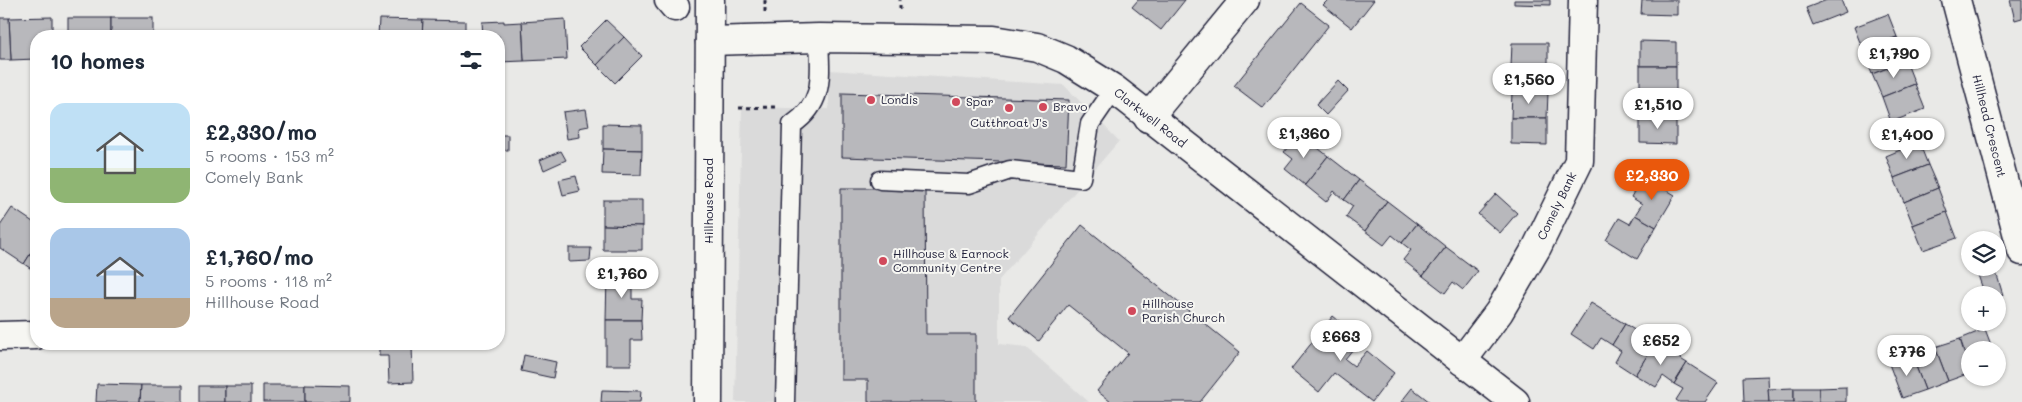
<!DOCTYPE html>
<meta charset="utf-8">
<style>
body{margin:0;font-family:Mali,sans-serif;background:#f6f6f7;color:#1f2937;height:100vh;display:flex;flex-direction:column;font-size:19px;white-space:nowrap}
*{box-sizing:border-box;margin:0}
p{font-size:16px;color:#747a83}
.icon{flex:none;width:28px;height:28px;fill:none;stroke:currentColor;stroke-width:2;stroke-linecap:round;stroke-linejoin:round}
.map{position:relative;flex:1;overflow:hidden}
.panel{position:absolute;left:30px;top:30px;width:475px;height:320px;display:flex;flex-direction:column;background:#fff;border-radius:20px;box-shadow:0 1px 4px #0004}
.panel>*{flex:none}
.fabs{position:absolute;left:1961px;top:231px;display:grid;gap:10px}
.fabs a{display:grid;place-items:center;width:45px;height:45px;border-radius:50%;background:#fff;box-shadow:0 1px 4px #0004;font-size:25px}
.price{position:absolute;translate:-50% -42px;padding:0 11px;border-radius:18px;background:#fff;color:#222;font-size:16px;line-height:32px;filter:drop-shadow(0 1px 2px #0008)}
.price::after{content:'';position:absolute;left:50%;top:30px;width:15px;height:11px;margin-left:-8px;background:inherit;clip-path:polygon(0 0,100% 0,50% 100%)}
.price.selected{background:#ea580c;color:#fff}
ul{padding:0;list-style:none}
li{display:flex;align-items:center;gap:15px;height:125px;padding:0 20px}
li span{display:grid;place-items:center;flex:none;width:140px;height:100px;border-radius:15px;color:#555}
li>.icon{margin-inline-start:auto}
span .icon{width:60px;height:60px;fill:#fffc;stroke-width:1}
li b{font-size:21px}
h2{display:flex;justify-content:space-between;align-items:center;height:60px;padding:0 20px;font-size:21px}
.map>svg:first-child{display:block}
.built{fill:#dadada}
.building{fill:#b8b8bc;stroke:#22223b}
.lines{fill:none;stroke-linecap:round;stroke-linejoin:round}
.lane-casing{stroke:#22223b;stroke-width:21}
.street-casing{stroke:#22223b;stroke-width:31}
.secondary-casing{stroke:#22223b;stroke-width:31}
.path{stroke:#22223b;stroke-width:3;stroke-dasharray:4 4;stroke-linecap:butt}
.lane{stroke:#f6f6f2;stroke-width:18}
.street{stroke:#f6f6f2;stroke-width:28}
.secondary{stroke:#f6f6f2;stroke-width:28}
.poi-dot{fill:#d1495b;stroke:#f6f6f2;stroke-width:2}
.labels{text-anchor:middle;stroke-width:4;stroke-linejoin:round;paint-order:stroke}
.poi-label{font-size:12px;fill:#22223b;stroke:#f6f6f2;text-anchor:start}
.street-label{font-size:12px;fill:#22223b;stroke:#f6f6f2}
</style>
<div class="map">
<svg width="2022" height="402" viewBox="0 0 2022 402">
<rect width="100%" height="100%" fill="#e9e9e7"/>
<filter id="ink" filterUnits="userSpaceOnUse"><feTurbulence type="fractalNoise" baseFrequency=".02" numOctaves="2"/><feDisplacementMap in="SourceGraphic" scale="10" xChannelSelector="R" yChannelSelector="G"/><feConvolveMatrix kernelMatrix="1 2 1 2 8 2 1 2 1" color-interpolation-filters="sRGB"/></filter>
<g filter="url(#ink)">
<polygon class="built" points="829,70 1064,85 1119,141 999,280 999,344 1026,347 1089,402 735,402 742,107 829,109"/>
<g class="building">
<polygon points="1138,0 1185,0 1161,30 1132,7"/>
<polygon points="1328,0 1374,0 1352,28 1323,5"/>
<polygon points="1514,0 1550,0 1550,5 1514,4"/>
<polygon points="1642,0 1677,0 1677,15 1641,14"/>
<polygon points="1827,0 1841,0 1846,12 1813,25 1806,8"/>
<polygon points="2010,0 2022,0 2022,18 2015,20"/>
<polygon points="1301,3 1329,25 1263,108 1234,86"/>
<polygon points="1888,14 1897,37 1863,50 1854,27"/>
<polygon points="52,17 52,36 36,36 36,59 11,60 9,18"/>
<polygon points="0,18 9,18 11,60 0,60"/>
<rect x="68" y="18" width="43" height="18"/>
<rect x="111" y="18" width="42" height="18"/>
<polygon points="379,19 423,20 422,36 378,36"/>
<polygon points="565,19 567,59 524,61 522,22"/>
<polygon points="423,20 465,21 465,36 422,36"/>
<polygon points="606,20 624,37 597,65 579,47"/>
<polygon points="504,21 504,23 522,22 524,61 499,62 499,36 483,36 482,22"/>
<polygon points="624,37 642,56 615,83 597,65"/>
<polygon points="1897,37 1906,61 1872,74 1863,50"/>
<polygon points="1640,41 1676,42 1676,66 1640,66"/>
<polygon points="1512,43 1548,43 1548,67 1511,67"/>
<polygon points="1906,61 1915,84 1882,97 1872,74"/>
<rect x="1640" y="66" width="36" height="25"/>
<polygon points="1511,67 1548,67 1548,92 1512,92"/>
<polygon points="1338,81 1348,91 1326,115 1316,105"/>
<polygon points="1915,84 1925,109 1891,122 1882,97"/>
<polygon points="1640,91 1676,91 1676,117 1640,116"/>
<polygon points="1512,92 1548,92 1547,118 1511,118"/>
<polygon points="842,93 1069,100 1066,164 842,157"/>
<polygon points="586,109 589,126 579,128 580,137 567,139 563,112"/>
<polygon points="1640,116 1676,117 1676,144 1640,143"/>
<polygon points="1511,118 1547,118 1547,145 1511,144"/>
<polygon points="603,124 642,125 642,150 603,149"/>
<polygon points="1299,133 1328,156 1305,185 1285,169 1293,159 1284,152"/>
<rect x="499" y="135" width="9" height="15"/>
<polygon points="1919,142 1928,165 1894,178 1886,156"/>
<polygon points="603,149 642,150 641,175 602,174"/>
<polygon points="561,151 566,160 544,170 540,160"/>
<polygon points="1328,156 1359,180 1344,200 1334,191 1326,202 1305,185"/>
<polygon points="1928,165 1938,188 1904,202 1894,178"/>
<polygon points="576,176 580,191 563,195 559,180"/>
<polygon points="1643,176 1675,195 1656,227 1635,215 1642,204 1631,197"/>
<polygon points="1359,180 1387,201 1365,231 1346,217 1353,206 1344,200"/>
<polygon points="841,188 925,188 926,334 976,334 976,402 868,402 868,380 841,380"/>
<polygon points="1938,188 1947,212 1913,225 1904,202"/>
<polygon points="1496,194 1517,213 1500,233 1478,214"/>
<polygon points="603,200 642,200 642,226 603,225"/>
<polygon points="1387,201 1417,224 1402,243 1392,235 1384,245 1365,231"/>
<polygon points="12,208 36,224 36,245 24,264 0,248 0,226"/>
<polygon points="1947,212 1957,238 1923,250 1913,225"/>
<polygon points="1635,215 1656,227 1637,259 1606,240 1619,218 1630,224"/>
<polygon points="1417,224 1446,247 1423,276 1403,260 1411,250 1402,243"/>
<polygon points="603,225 642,226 642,250 603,250"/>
<polygon points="1082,225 1240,352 1200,402 1111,402 1097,391 1128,353 1068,305 1039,341 1009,317"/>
<polygon points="36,245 36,272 24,264"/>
<polygon points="1446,247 1478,271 1463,290 1453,282 1445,293 1423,276"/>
<polygon points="569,248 591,248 590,261 569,262"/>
<polygon points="1995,269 2003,295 1998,297 1998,295 1985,295 1978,275"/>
<polygon points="607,274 632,274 632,299 642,299 641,320 606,320"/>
<polygon points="1591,303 1625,324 1612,345 1601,338 1594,349 1571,334"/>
<polygon points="1333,316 1361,339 1345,359 1354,366 1367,351 1394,373 1372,402 1334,373 1319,392 1291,369"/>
<polygon points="606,320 641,320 642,340 631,340 631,365 606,365"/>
<polygon points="1625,324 1655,343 1635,375 1615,362 1621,351 1612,345"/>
<polygon points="1985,329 1993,350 1970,350 1970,367 1960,339"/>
<polygon points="1960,339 1970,373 1948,381 1935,347"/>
<polygon points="1655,343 1687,363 1674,384 1663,376 1656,387 1635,375"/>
<polygon points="379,344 412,344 413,382 389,383 388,356 379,356"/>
<polygon points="1935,347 1948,381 1925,390 1912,356"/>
<polygon points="524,355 556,362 553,378 521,371"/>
<polygon points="1912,356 1925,390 1902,398 1889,364"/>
<polygon points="1687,363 1718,383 1705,402 1679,402 1676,400 1683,389 1674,384"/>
<polygon points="1768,376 1769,402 1744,402 1743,377"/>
<polygon points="97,384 141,385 140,402 96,402"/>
<polygon points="141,385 183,385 183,402 140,402"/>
<rect x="263" y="385" width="42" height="17"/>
<polygon points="305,385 350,386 350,402 305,402"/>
<rect x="199" y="386" width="26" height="16"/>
<rect x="225" y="386" width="26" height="16"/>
<polygon points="1846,387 1846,402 1819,402 1819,388"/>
<polygon points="1412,388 1430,402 1401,402"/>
<polygon points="1794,388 1794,402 1769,402 1768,389"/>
<rect x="1794" y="388" width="25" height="14"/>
<polygon points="602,390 641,391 640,402 601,402"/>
</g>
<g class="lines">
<defs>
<g id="lane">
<polyline points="880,180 969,184 1010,170 1081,178 1090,124 1114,89"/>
<path d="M785,402L792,125C826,102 820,74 819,38"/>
</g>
<g id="street">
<polyline points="669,0 675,7"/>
<polyline points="1956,0 2022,251"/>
<polyline points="710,41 819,38 994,40 1037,47 1066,59 1114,89 1515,402"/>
<polyline points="1148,118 1245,0"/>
<polyline points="0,336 36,335"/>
<polyline points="1462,361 1499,312 1537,247 1579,161 1583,0"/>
</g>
<polyline id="secondary" points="708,402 710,0"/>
</defs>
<use href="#lane" class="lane-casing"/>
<use href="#street" class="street-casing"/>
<use href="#secondary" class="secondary-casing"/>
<g class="path">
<polyline points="900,9 900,0"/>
<polyline points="765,12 765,0"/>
<polyline points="739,108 775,107"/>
</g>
<use href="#lane" class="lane"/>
<use href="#street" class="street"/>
<use href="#secondary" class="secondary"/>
</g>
</g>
<g class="poi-dot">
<circle cx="871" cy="100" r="5"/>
<circle cx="956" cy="102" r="5"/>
<circle cx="1043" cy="107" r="5"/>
<circle cx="1009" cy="108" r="5"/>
<circle cx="883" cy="261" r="5"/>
<circle cx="1132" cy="311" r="5"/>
</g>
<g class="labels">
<g class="poi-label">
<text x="881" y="104">Londis</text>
<text x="966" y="106">Spar</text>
<text x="1053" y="111">Bravo</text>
<text x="1009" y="127" text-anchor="middle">Cutthroat J's</text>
<text x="893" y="258">Hillhouse &amp; Earnock<tspan x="893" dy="14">Community Centre</tspan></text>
<text x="1142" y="308">Hillhouse<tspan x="1142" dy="14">Parish Church</tspan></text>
</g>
<g class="street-label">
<text transform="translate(1150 118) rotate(38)" y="4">Clarkwell Road</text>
<text transform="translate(1989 126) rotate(76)" y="4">Hillhead Crescent</text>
<text transform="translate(709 201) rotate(-90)" y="4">Hillhouse Road</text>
<text transform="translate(1557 206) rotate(-64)" y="4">Comely Bank</text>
</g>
</g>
</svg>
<div class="fabs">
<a><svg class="icon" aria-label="layers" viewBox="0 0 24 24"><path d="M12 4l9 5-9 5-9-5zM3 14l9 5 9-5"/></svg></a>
<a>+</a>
<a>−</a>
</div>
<b class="price" style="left:1894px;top:79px">£1,790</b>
<b class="price" style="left:1529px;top:105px">£1,560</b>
<b class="price" style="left:1658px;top:130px">£1,510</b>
<b class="price" style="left:1304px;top:159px">£1,360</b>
<b class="price" style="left:1907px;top:160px">£1,400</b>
<b class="price selected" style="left:1652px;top:201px">£2,330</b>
<b class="price" style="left:622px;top:299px">£1,760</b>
<b class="price" style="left:1341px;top:362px">£663</b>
<b class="price" style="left:1661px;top:366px">£652</b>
<b class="price" style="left:1907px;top:377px">£776</b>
<section class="panel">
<h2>10 homes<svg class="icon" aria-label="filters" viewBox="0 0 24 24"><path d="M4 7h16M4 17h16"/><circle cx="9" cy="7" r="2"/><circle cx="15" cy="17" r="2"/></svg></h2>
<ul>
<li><span style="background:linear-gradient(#bfe0f5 65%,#8fb573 0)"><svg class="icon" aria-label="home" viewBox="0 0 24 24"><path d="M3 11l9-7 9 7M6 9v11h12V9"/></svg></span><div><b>£2,330/mo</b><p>5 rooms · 153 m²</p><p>Comely Bank</p></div></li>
<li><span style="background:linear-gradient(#a9c7e8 70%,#b9a48a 0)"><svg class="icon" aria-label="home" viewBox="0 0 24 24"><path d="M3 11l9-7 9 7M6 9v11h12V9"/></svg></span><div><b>£1,760/mo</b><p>5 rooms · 118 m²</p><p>Hillhouse Road</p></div></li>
</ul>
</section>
</div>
